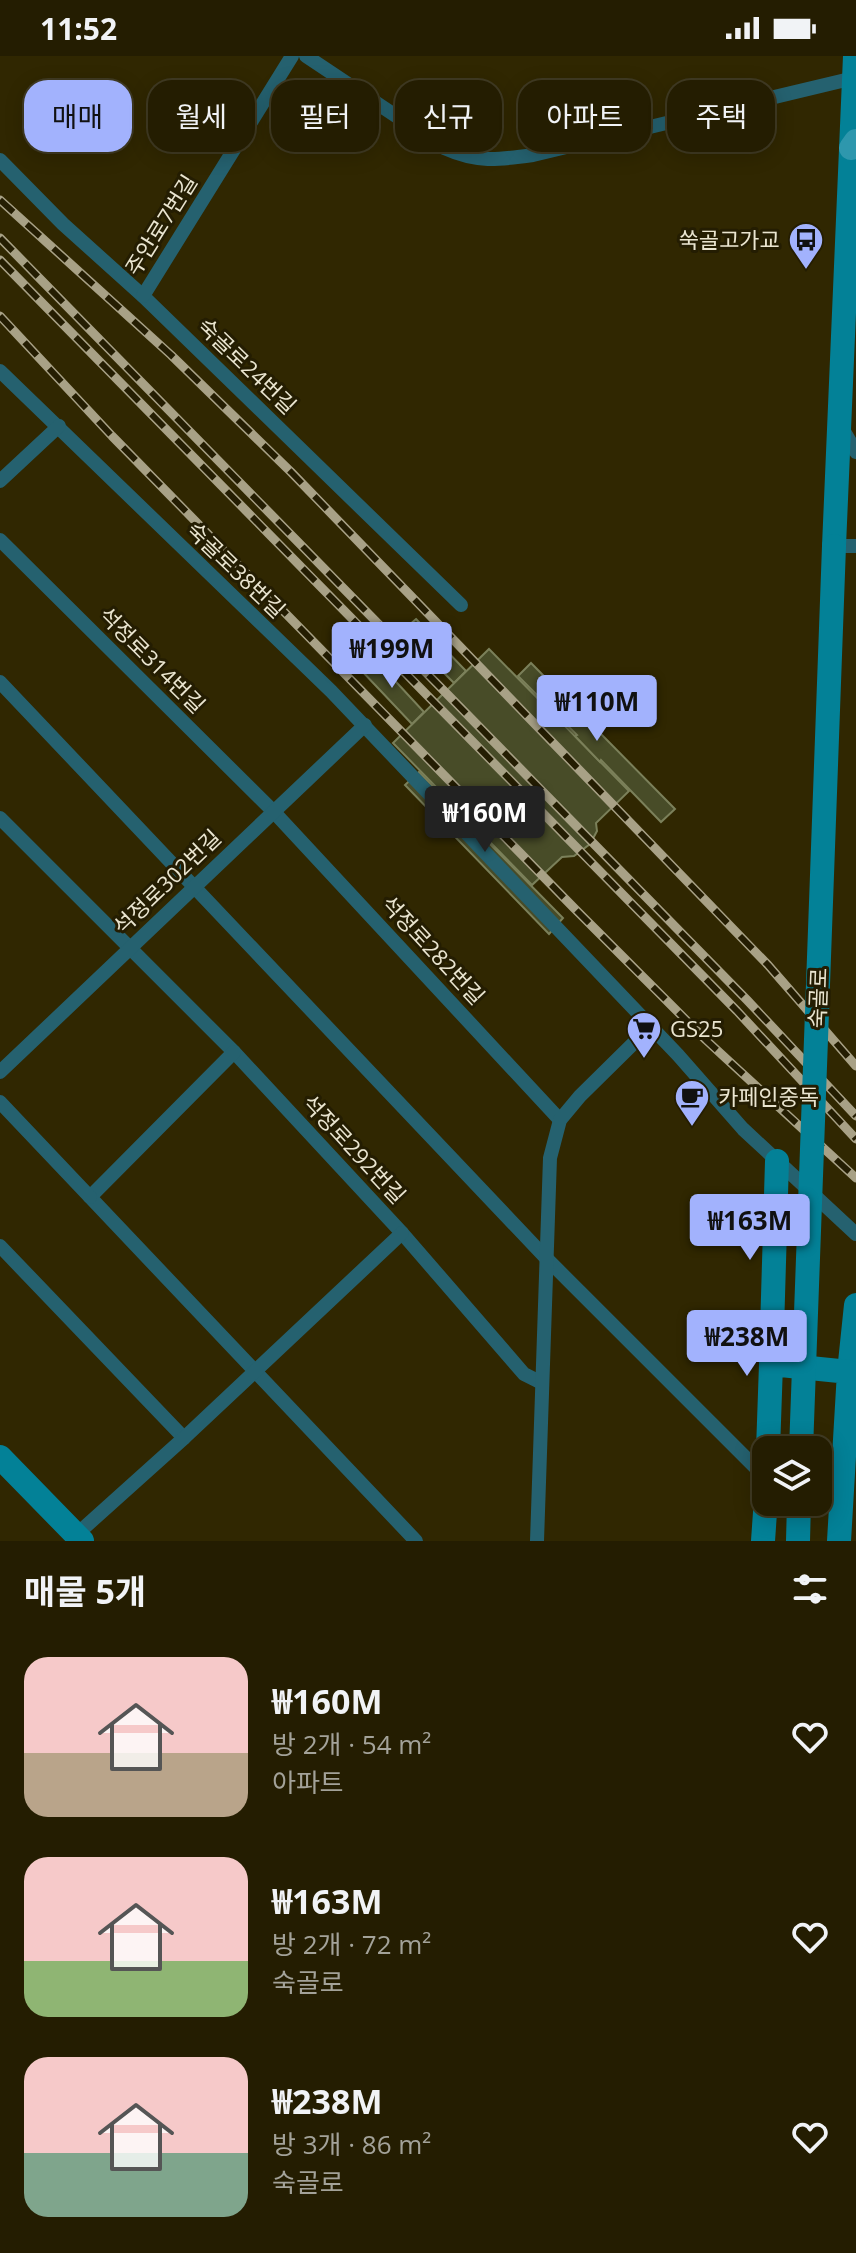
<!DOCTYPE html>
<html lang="ko">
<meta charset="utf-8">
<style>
body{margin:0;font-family:"Open Sans","Noto Sans KR",sans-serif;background:#302a10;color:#f1f3f6;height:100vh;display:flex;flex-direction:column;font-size:30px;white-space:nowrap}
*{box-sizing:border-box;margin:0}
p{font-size:26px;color:#a3a299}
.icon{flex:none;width:44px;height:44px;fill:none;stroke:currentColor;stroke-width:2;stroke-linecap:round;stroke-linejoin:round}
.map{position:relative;height:1485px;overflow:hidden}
.drawer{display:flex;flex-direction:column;background:#241d01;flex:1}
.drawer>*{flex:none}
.hud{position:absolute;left:24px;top:24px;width:808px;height:72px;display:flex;gap:16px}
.buttons{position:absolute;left:752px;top:1380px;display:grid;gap:16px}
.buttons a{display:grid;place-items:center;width:80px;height:80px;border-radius:16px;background:#241d01;box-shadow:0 4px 20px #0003,0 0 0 2px #413b23;font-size:40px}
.price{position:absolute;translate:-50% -68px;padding:0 18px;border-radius:8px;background:#a2b2fd;color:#111;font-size:26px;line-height:52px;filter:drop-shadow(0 2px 4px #0008)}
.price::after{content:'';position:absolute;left:50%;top:48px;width:24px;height:18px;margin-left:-12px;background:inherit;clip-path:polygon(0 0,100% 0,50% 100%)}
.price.on{background:#222;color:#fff}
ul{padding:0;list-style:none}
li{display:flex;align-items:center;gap:24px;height:200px;padding:0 24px}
li span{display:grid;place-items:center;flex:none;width:224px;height:160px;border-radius:24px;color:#555}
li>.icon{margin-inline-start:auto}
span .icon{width:96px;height:96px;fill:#fffc;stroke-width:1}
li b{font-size:34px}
h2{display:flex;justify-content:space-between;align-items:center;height:96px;padding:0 24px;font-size:34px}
.tag{padding:0 28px;border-radius:24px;background:#241d01;box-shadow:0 4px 20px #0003,0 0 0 2px #413b23;font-size:28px;line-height:72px}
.tag.on{background:#a2b2fd;color:#111}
.status{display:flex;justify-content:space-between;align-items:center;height:56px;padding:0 40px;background:#241d01;direction:ltr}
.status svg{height:22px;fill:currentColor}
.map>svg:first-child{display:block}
.building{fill:#484c28;stroke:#7b805a;stroke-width:2}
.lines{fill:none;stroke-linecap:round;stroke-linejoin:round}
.lane{stroke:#25616f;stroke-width:14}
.secondary{stroke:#038197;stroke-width:24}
.primary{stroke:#2e97ad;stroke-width:24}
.rail-casing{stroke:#a8a186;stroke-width:9}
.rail{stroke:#241d02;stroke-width:6;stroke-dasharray:18;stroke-linecap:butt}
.secondary-bridge{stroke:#038197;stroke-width:24}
.labels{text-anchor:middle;stroke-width:6;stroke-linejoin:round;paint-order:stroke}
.street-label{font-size:22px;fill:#eae5d0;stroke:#241d02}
.poi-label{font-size:22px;fill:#eae5d0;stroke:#241d02;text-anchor:start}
</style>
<div class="status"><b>11:52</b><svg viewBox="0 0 49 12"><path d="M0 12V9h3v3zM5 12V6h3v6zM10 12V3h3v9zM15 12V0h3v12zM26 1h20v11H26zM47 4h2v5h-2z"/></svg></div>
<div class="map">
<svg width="856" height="1485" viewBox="0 0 856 1485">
<rect width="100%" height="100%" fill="#302701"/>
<g class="building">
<polygon points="416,563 466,615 454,627 402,575"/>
<polygon points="489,593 629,735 596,767 597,775 590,788 574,800 562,801 532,829 393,687"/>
<polygon points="373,601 424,656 412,668 360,613"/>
<polygon points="531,607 675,753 661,766 601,704 600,706 575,680 577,679 518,620"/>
<polygon points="419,716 563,862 549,878 405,729"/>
</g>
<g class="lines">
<g class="lane">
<path d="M306,0L444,92C477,107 498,104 533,99L854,22"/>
<polyline points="0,104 63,168 143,240 461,549"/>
<polyline points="143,240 292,0"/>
<polyline points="0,315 331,635 678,999 743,1073 856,1178"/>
<polyline points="842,372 856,396"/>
<polyline points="0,425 59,370"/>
<polyline points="0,484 273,755 560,1064"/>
<polyline points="834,490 856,490"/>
<polyline points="0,626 546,1202 766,1422"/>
<polyline points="0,762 234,996 402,1177 524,1318 542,1327"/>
<polyline points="234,996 90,1141 416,1485"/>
<polyline points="0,1016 365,669"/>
<polyline points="0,1046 90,1141"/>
<polyline points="0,1190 184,1382"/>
<polyline points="76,1479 184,1382 402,1177"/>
<polyline points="537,1485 550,1102 560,1064 580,1040 650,971"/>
</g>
<g class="secondary">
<polyline points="834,490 855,0"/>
<polyline points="771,1308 777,1105"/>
<polyline points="849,1316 856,1249"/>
<polyline points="768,1394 771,1308 849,1316 839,1485"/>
<polyline points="0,1401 82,1485"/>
<polyline points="763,1485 766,1442"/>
<polyline points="798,1485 799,1446"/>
</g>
<polyline class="primary" points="851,92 856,85"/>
<defs>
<g id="rail">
<polyline points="0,144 171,299 291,416 768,909 856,1010"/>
<polyline points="0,182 747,944 856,1060"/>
<polyline points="0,204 737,955 856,1083"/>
<polyline points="0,260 112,380 575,853 706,984 856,1122"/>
</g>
</defs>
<use href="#rail" class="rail-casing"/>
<use href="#rail" class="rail"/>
<polyline class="secondary-bridge" points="801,1394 834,490"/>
</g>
<defs>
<symbol id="bus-pin" viewBox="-11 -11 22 30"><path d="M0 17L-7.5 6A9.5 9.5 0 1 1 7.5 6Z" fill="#a2b2fd" stroke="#241d02"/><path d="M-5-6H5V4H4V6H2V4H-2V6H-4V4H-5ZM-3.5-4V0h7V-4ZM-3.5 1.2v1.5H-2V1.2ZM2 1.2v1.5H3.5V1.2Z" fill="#111"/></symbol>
<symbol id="supermarket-pin" viewBox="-11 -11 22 30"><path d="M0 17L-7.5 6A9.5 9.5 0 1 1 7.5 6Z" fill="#a2b2fd" stroke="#241d02"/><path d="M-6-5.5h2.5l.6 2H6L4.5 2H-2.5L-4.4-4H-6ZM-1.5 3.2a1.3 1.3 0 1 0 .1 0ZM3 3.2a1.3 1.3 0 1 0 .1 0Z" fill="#111"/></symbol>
<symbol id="cafe-pin" viewBox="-11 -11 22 30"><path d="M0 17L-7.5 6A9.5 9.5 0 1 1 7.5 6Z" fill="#a2b2fd" stroke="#241d02"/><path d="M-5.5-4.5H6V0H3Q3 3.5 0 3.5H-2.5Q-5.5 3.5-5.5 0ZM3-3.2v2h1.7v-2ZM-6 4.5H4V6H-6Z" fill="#111"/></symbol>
</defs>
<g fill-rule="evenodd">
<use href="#bus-pin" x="786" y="164" width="40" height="54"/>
<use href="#supermarket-pin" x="624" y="953" width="40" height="54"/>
<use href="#cafe-pin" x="672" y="1021" width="40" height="54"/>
</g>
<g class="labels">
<g class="street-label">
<text transform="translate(161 169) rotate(-58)" y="8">주안로7번길</text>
<text transform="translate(247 310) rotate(44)" y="8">숙골로24번길</text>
<text transform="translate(236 514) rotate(44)" y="8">숙골로38번길</text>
<text transform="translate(152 604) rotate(45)" y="8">석정로314번길</text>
<text transform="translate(167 826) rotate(-44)" y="8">석정로302번길</text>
<text transform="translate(433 894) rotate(47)" y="8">석정로282번길</text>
<text transform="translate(818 942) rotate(-88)" y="8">숙골로</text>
<text transform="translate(354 1093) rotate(47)" y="8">석정로292번길</text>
</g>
<g class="poi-label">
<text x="780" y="192" text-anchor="end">쑥골고가교</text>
<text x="670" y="981">GS25</text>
<text x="718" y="1049">카페인중독</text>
</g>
</g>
</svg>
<div class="buttons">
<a><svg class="icon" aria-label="layers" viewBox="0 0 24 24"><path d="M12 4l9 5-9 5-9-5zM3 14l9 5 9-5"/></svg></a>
</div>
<b class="price" style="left:392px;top:634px">₩199M</b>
<b class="price" style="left:597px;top:687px">₩110M</b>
<b class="price on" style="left:485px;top:798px">₩160M</b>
<b class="price" style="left:750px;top:1206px">₩163M</b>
<b class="price" style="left:747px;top:1322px">₩238M</b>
<div class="hud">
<a class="tag on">매매</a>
<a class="tag">월세</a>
<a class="tag">필터</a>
<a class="tag">신규</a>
<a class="tag">아파트</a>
<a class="tag">주택</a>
</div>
</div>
<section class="drawer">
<h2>매물 5개<svg class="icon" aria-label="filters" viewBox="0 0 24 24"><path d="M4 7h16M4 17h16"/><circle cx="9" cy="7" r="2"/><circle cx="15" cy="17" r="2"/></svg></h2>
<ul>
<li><span style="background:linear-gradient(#f6c9c9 60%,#b9a48a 0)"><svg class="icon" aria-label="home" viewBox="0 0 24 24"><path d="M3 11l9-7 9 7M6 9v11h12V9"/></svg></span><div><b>₩160M</b><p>방 2개 · 54 m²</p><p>아파트</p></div><svg class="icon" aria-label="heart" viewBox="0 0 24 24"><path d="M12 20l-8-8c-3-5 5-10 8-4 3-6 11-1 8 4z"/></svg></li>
<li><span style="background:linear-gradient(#f6c9c9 65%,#8fb573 0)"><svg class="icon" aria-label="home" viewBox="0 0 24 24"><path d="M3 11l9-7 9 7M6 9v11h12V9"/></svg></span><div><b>₩163M</b><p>방 2개 · 72 m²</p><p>숙골로</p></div><svg class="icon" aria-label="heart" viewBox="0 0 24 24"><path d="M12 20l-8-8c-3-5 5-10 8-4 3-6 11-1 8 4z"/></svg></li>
<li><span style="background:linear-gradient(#f6c9c9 60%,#7fa58c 0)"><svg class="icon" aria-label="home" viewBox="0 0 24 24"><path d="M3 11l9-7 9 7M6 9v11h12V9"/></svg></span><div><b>₩238M</b><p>방 3개 · 86 m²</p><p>숙골로</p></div><svg class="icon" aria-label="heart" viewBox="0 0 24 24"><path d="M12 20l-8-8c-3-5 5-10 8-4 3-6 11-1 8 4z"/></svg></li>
</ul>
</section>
